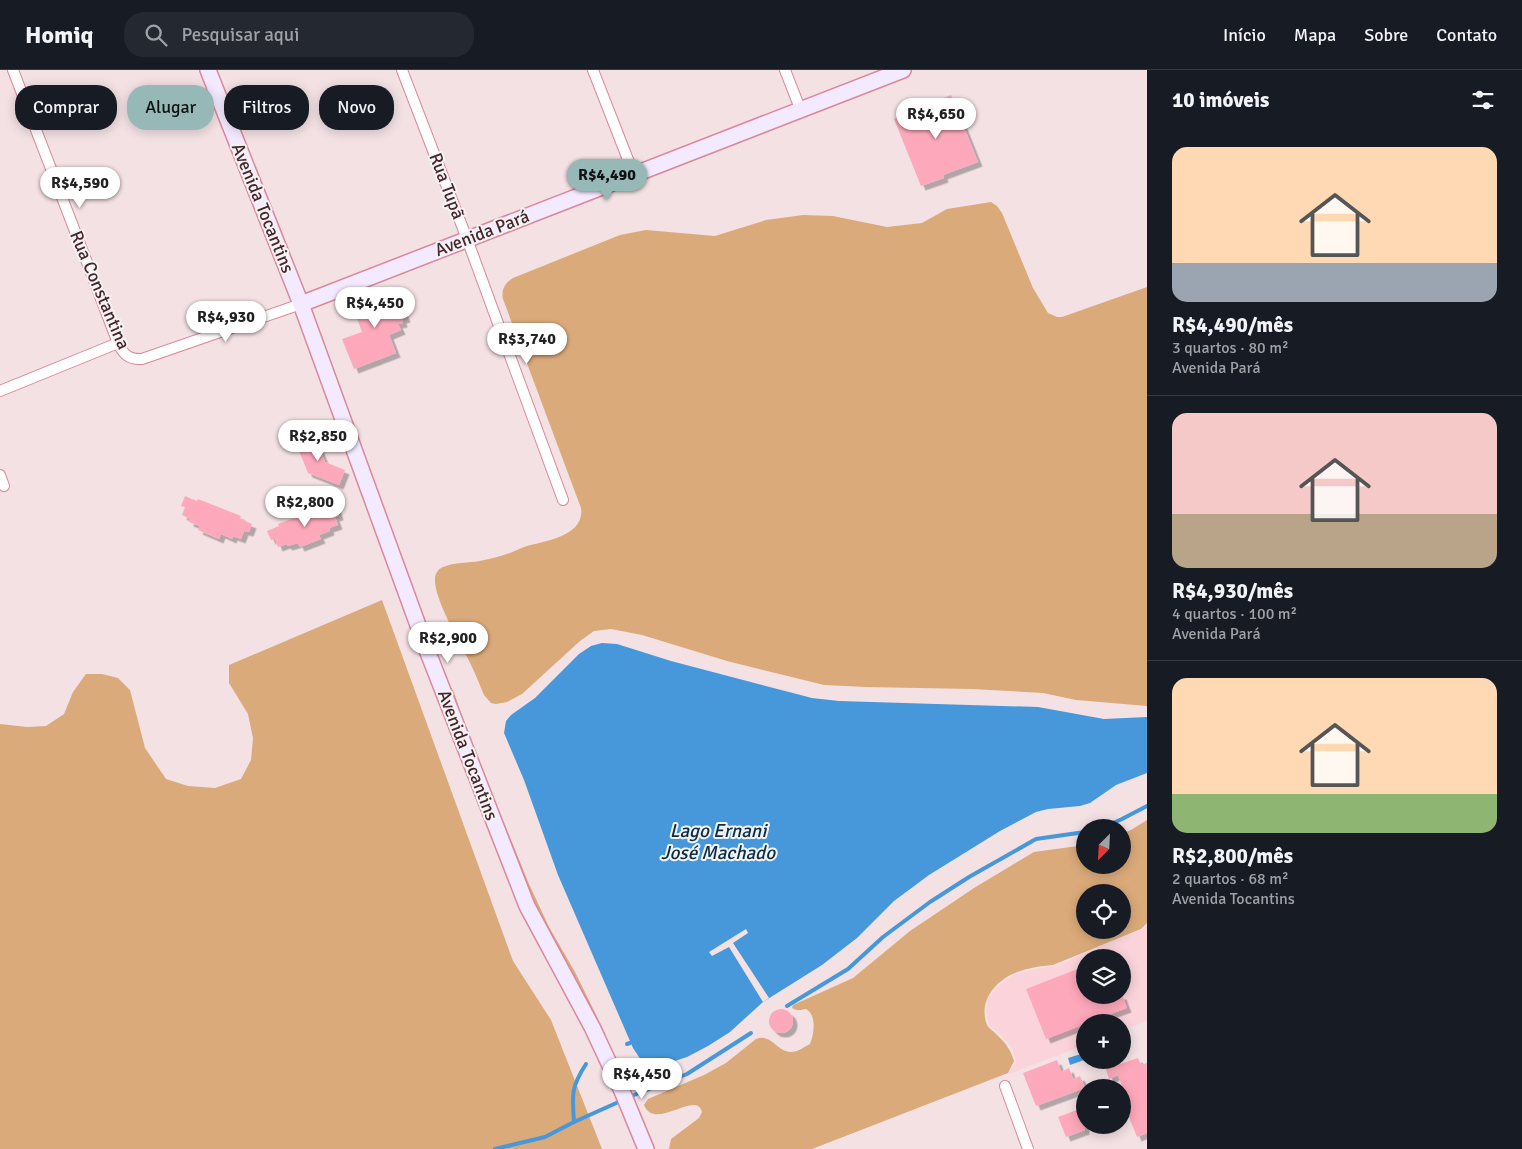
<!DOCTYPE html>
<html lang="pt">
<meta charset="utf-8">
<style>
body{margin:0;font-family:Signika,sans-serif;background:#242831;color:#f1f3f6;height:100vh;display:flex;flex-direction:column;font-size:19px;white-space:nowrap}
*{box-sizing:border-box;margin:0}
p{font-size:16px;color:#9ea1a6}
.icon{flex:none;width:28px;height:28px;fill:none;stroke:currentColor;stroke-width:2;stroke-linecap:round;stroke-linejoin:round}
.map{position:relative;flex:1;overflow:hidden}
.side{display:flex;flex-direction:column;background:#171b24;width:375px}
.side>*{flex:none}
.top-card{position:absolute;left:15px;top:15px;width:475px;height:45px;display:flex;gap:10px}
.needle{width:32px;rotate:204deg}
.controls{position:absolute;left:1076px;top:749px;display:grid;gap:10px}
.controls a{display:grid;place-items:center;width:55px;height:55px;border-radius:50%;background:#171b24;box-shadow:0 2px 12px #0003;font-size:25px}
.price{position:absolute;translate:-50% -42px;padding:0 11px;border-radius:18px;background:#fff;color:#222;font-size:16px;line-height:32px;filter:drop-shadow(0 1px 2px #0008)}
.price::after{content:'';position:absolute;left:50%;top:30px;width:15px;height:11px;margin-left:-8px;background:inherit;clip-path:polygon(0 0,100% 0,50% 100%)}
.price.on{background:#96b8b6;color:#111}
ul{padding:0;list-style:none}
li{display:grid;align-content:center;gap:10px;height:265px;padding:0 25px}
li+li{border-top:1px solid #363941}
li span{display:grid;place-items:center;height:155px;border-radius:15px;color:#555}
li>.icon{margin-inline-start:auto}
span .icon{width:90px;height:90px;fill:#fffc;stroke-width:1}
li b{font-size:21px}
h2{display:flex;justify-content:space-between;align-items:center;height:60px;padding:0 25px;font-size:21px}
.tag{padding:0 18px;border-radius:20px;background:#171b24;box-shadow:0 2px 12px #0003;font-size:18px;line-height:45px}
.tag.on{background:#96b8b6;color:#111}
header{display:flex;align-items:center;gap:30px;box-sizing:border-box;height:70px;padding:0 25px;background:#171b24;border-bottom:1px solid #363941}
header strong{font-size:24px}
nav{display:flex;gap:28px;margin-inline-start:auto;font-size:18px}
.search{width:350px;height:45px;background:#242831;display:flex;align-items:center;gap:12px;box-sizing:border-box;padding:0 18px;border-radius:20px;color:#9ea1a6;font-size:19px}
main{display:flex;flex:1;min-height:0}
.map>svg:first-child{display:block}
.built{fill:#fbd4db;fill-rule:evenodd}
.green{fill:#dbaa7a;fill-rule:evenodd}
.water{fill:#4698da}
.pier{fill:#f3e1e4}
.lines{fill:none;stroke-linecap:round;stroke-linejoin:round}
.stream{stroke:#4698da;stroke-width:4}
.building{fill:#fea9bb;filter:url(#shadow)}
.street-casing{stroke:#da889a;stroke-width:12}
.secondary-casing{stroke:#da889a;stroke-width:18}
.street{stroke:#fff;stroke-width:10}
.secondary{stroke:#f4eaff;stroke-width:15}
.labels{text-anchor:middle;stroke-width:4;stroke-linejoin:round;paint-order:stroke}
.street-label{font-size:18px;fill:#48262e;stroke:#f3f3f3}
.water-label{font-size:19px;font-style:italic;fill:#0a2d48;stroke:#f3f3f3}
</style>
<header>
<strong>Homiq</strong>
<div class="search"><svg class="icon" aria-label="search" viewBox="0 0 24 24"><circle cx="10" cy="10" r="6"/><path d="M15 15l6 6"/></svg>Pesquisar aqui</div>
<nav><a>Início</a><a>Mapa</a><a>Sobre</a><a>Contato</a></nav>
</header>
<main>
<div class="map">
<svg width="1147" height="1079" viewBox="0 0 1147 1079">
<defs>
<filter id="shadow"><feDropShadow dx="4.5" dy="4.5" stdDeviation="0" flood-color="#0004"/></filter>
</defs>
<rect width="100%" height="100%" fill="#f3e1e4"/>
<path class="built" d="M1147,856V951L1123,960L1122,952H1085V975L1009,1004L1016,991L1012,978L1002,966L989,955L986,941L988,928L998,916L1015,904L1040,898L1055,896L1111,872L1142,860ZM1085,888H1122V925H1085Z"/>
<g class="green">
<path d="M991,132L997,136L1002,143L1033,218L1048,243L1057,247H1062L1147,217V636L1076,630L1043,623L972,619L866,617L824,615L727,591L642,565L611,559L594,561L580,571L522,624L507,632L496,634L491,633L484,625C478,610 472,596 465,583C456,566 434,527 435,509C435,504 438,499 443,497C454,492 469,493 480,491C490,489 501,486 510,483C515,481 519,479 524,477C544,471 585,467 581,438L503,229C501,220 505,213 513,208L620,165L646,160L715,166L766,150L803,145L833,146L887,157L922,153L947,139Z"/>
<polygon points="382,530 513,891 551,950 602,1079 0,1079 0,654 27,657 46,656 64,644 73,622 86,604 102,604 118,608 130,620 145,678 166,709 188,716 215,718 241,709 251,690 253,668 248,644 229,613 229,595"/>
<polygon points="444,607 454,622 465,657 529,814 549,857 575,902 605,963 608,977 573,903 547,858 526,816"/>
<path d="M1147,750V853L1141,859L1053,895C1040,896 1027,898 1015,903C995,911 978,932 987,955C989,959 995,962 998,966C1006,973 1011,981 1014,991L1008,1003L812,1079H669L671,1069L699,1048L702,1042C696,1019 655,1062 644,1035L648,1029L704,1005L726,993L756,969C771,963 777,982 791,982C798,982 804,977 810,974C814,964 817,945 806,939C800,940 797,941 792,938L793,935L853,908L910,861L974,818L1034,782L1085,775V795H1122L1123,763L1131,760ZM1085,822H1122V860H1085Z"/>
</g>
<g class="water">
<polygon points="602,573 617,574 671,591 812,628 839,631 1038,637 1104,649 1147,647 1147,703 1116,715 1090,733 1080,736 1048,739 1036,742 1000,761 929,805 894,831 857,868 822,895 763,932 730,962 708,976 687,987 656,997 647,996 641,990 633,978 558,805 524,710 504,663 506,651 511,645 535,628 579,584 591,576"/>
<polygon points="1081,984 1084,990 1070,995 1068,988"/>
</g>
<polygon class="pier" points="746,859 748,863 733,873 769,928 763,932 729,877 712,886 709,882"/>
<g class="lines">
<g class="stream">
<polyline points="1102,758 1122,749 1147,736"/>
<polyline points="787,936 848,899 883,867 930,832 969,807 1036,769 1085,762"/>
<polyline points="627,974 630,973"/>
<polyline points="629,1027 687,1004 751,963"/>
<path d="M574,1052C572,1025 571,1017 586,994"/>
<polyline points="495,1079 545,1067 574,1052 623,1030"/>
</g>
</g>
<g class="building">
<polygon points="951,25 978,92 943,105 944,108 921,116 894,49 912,42 917,35 921,32 928,31 932,33"/>
<polygon points="389,221 392,228 395,227 397,231 399,230 406,248 402,249 403,253 398,254 401,260 389,265 396,283 354,299 342,269 362,262 352,235"/>
<polygon points="310,365 316,379 319,377 325,392 345,400 339,415 308,403 295,371"/>
<polygon points="185,426 197,431 198,429 241,446 240,449 252,454 249,462 244,461 241,469 233,466 232,469 221,464 219,469 198,460 200,456 189,452 190,449 182,445 185,437 181,436"/>
<polygon points="336,436 339,446 335,447 338,455 329,458 330,461 319,465 321,469 300,477 298,473 288,476 286,474 278,477 275,469 271,470 267,461 279,456 278,454 322,438 323,441"/>
<polygon points="1085,896 1085,925 1122,925 1127,938 1089,952 1085,952 1085,954 1046,969 1026,919"/>
<circle cx="781" cy="951" r="12"/>
<polygon points="1138,988 1141,995 1147,993 1147,1063 1137,1067 1122,1030 1122,1022 1124,1022 1118,1005 1109,1009 1103,990 1115,990 1117,995"/>
<polygon points="1057,990 1061,1002 1069,998 1073,1009 1080,1006 1085,1018 1036,1036 1023,1003"/>
<polygon points="1085,1037 1085,1060 1066,1067 1058,1047"/>
</g>
<g class="lines">
<defs>
<g id="street">
<path d="M13,0L118,273C123,284 129,290 142,289L301,234"/>
<polyline points="402,0 467,169 563,430"/>
<polyline points="593,0 634,105"/>
<polyline points="785,0 801,41"/>
<polyline points="0,321 118,273"/>
<polyline points="0,405 4,416"/>
<polyline points="1005,1016 1028,1079"/>
</g>
<g id="secondary">
<polyline points="208,0 301,234 427,580 527,836 592,957 622,1021 646,1079"/>
<polyline points="301,234 903,0"/>
</g>
</defs>
<use href="#street" class="street-casing"/>
<use href="#secondary" class="secondary-casing"/>
<use href="#street" class="street"/>
<use href="#secondary" class="secondary"/>
</g>
<g class="labels">
<g class="street-label">
<text transform="translate(447 116) rotate(69)" y="6">Rua Tupã</text>
<text transform="translate(263 138) rotate(68)" y="6">Avenida Tocantins</text>
<text transform="translate(482 163) rotate(-21)" y="6">Avenida Pará</text>
<text transform="translate(100 220) rotate(67)" y="6">Rua Constantina</text>
<text transform="translate(468 685) rotate(69)" y="6">Avenida Tocantins</text>
</g>
<g class="water-label">
<text x="718" y="767">Lago Ernani<tspan x="718" dy="22">José Machado</tspan></text>
</g>
</g>
</svg>
<div class="controls">
<a><svg class="needle" viewBox="-14 -14 28 28"><path d="M0-13l5 13h-10z" fill="#e53935"/><path d="M0 13l5-13h-10z" fill="#9ea1a6"/></svg></a>
<a><svg class="icon" aria-label="locate" viewBox="0 0 24 24"><circle cx="12" cy="12" r="6"/><path d="M12 2v4M12 18v4M2 12h4M18 12h4"/></svg></a>
<a><svg class="icon" aria-label="layers" viewBox="0 0 24 24"><path d="M12 4l9 5-9 5-9-5zM3 14l9 5 9-5"/></svg></a>
<a>+</a>
<a>−</a>
</div>
<b class="price" style="left:936px;top:70px">R$4,650</b>
<b class="price on" style="left:607px;top:131px">R$4,490</b>
<b class="price" style="left:80px;top:139px">R$4,590</b>
<b class="price" style="left:375px;top:259px">R$4,450</b>
<b class="price" style="left:226px;top:273px">R$4,930</b>
<b class="price" style="left:527px;top:295px">R$3,740</b>
<b class="price" style="left:318px;top:392px">R$2,850</b>
<b class="price" style="left:305px;top:458px">R$2,800</b>
<b class="price" style="left:448px;top:594px">R$2,900</b>
<b class="price" style="left:642px;top:1030px">R$4,450</b>
<div class="top-card">
<a class="tag">Comprar</a>
<a class="tag on">Alugar</a>
<a class="tag">Filtros</a>
<a class="tag">Novo</a>
</div>
</div>
<section class="side">
<h2>10 imóveis<svg class="icon" aria-label="filters" viewBox="0 0 24 24"><path d="M4 7h16M4 17h16"/><circle cx="9" cy="7" r="2"/><circle cx="15" cy="17" r="2"/></svg></h2>
<ul>
<li><span style="background:linear-gradient(#ffd9b3 75%,#9aa5b1 0)"><svg class="icon" aria-label="home" viewBox="0 0 24 24"><path d="M3 11l9-7 9 7M6 9v11h12V9"/></svg></span><div><b>R$4,490/mês</b><p>3 quartos · 80 m²</p><p>Avenida Pará</p></div></li>
<li><span style="background:linear-gradient(#f6c9c9 65%,#b9a48a 0)"><svg class="icon" aria-label="home" viewBox="0 0 24 24"><path d="M3 11l9-7 9 7M6 9v11h12V9"/></svg></span><div><b>R$4,930/mês</b><p>4 quartos · 100 m²</p><p>Avenida Pará</p></div></li>
<li><span style="background:linear-gradient(#ffd9b3 75%,#8fb573 0)"><svg class="icon" aria-label="home" viewBox="0 0 24 24"><path d="M3 11l9-7 9 7M6 9v11h12V9"/></svg></span><div><b>R$2,800/mês</b><p>2 quartos · 68 m²</p><p>Avenida Tocantins</p></div></li>
</ul>
</section>
</main>
